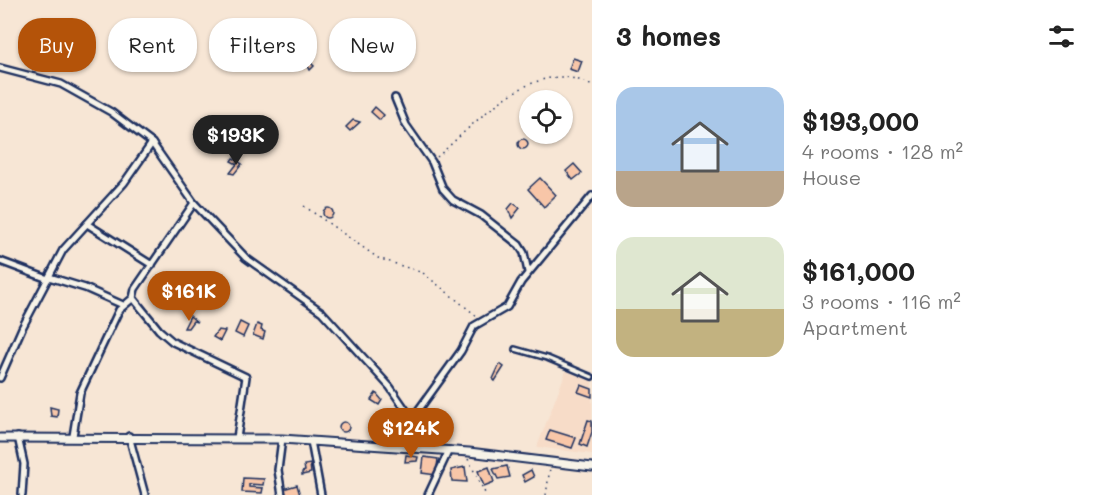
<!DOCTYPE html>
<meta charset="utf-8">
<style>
body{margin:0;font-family:Mali,sans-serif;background:#f6f6f6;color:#222;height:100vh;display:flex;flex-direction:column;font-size:22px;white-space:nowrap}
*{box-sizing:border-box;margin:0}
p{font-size:20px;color:#767676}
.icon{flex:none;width:33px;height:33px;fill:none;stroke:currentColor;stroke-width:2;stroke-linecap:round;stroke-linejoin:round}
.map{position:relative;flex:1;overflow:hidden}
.side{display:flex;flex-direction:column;background:#fff;width:510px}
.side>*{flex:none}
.top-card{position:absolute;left:18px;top:18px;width:483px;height:54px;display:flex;gap:12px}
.buttons{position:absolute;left:519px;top:90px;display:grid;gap:12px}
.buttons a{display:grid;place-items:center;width:54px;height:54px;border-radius:50%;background:#fff;box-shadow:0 2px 4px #0004;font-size:30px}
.price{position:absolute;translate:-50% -51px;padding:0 14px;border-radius:21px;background:#b45309;color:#fff;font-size:20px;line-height:39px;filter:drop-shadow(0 2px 3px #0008)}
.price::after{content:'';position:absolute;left:50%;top:36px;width:18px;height:14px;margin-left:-9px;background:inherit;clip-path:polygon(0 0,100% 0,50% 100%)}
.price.active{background:#222;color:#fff}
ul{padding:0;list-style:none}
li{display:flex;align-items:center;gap:18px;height:150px;padding:0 24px}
li span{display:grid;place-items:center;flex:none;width:168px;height:120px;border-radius:18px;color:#555}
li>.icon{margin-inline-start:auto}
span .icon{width:72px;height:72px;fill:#fffc;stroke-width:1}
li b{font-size:26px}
h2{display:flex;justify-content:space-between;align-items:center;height:72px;padding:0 24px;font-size:26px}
.tag{padding:0 21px;border-radius:24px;background:#fff;box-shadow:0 2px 4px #0004;font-size:21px;line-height:54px}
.tag.active{background:#b45309;color:#fff}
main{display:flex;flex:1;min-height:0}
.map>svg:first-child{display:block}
.built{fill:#f7dcc8}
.building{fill:#f8c6a8;stroke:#1b2f5e;stroke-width:1.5}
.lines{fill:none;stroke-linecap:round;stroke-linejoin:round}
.service-casing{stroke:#1b2f5e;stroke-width:8}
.minor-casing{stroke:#1b2f5e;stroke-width:10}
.tertiary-casing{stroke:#1b2f5e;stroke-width:11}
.path{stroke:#1b2f5e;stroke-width:1.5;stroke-dasharray:1.5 4.5;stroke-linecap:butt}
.service{stroke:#f7f3e8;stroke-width:3}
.minor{stroke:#f7f3e8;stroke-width:5}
.tertiary{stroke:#f7f3e8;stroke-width:7}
</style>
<main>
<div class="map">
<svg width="592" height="495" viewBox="0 0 592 495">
<rect width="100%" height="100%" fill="#f7e6d5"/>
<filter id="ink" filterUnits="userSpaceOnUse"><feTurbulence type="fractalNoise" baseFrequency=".0167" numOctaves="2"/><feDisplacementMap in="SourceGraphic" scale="12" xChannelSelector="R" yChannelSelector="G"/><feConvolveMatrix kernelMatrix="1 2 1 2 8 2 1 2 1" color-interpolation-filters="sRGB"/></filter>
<g filter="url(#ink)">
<polygon class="built" points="566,371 592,380 592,454 537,447"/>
<g class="building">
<polygon points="305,57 314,66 310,70 306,62 303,65 300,62"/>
<polygon points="573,58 582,61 578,72 569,69"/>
<polygon points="375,107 384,115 380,120 371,112"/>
<polygon points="353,120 360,122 350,131 346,127"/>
<circle cx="523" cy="144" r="5"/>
<polygon points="233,158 242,164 234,174 230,173 237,164 231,161"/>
<polygon points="574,164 582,173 573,180 566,171"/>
<polygon points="540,178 556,195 544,207 528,189"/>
<polygon points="513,203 520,208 512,218 508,209"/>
<circle cx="328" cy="213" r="5"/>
<polygon points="190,316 197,322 193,321 188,328 184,328"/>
<polygon points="240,322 248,326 243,337 235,333"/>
<polygon points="257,324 262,326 261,330 265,332 263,339 253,335"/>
<polygon points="218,330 225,331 220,341 213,337"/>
<polygon points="500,364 504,367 495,381 493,379"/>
<polygon points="581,385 592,389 592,397 578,392"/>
<polygon points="376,393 382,400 379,405 371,400"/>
<polygon points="50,407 58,409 57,417 51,416"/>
<polygon points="588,420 592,421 592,432 587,447 580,444"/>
<circle cx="344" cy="427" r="5"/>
<polygon points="392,429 403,431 399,438 389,436"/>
<polygon points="550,430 576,438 572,448 546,440"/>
<polygon points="406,455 418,457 417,461 405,462"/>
<polygon points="424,457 438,459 436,475 422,473"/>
<polygon points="310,464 311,473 302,475 302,472 305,471 304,465"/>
<polygon points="507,466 510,477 498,479 493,469"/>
<polygon points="465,467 467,482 452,481 451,470"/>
<polygon points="489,467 494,482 484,486 478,471"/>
<polygon points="531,470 534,477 525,482 522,475"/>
<polygon points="243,478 264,479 263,485 249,484 249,487 263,488 262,493 242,492"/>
<polygon points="297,485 300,495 284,495 283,489"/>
</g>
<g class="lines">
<defs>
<polyline id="service" points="515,349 547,358 592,377"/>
<g id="minor">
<polyline points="0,68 61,84 111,112 152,143 194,203 246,258 322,312 390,387 412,419 424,448"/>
<polyline points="395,98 406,125 432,162 443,189 453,200 481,215 519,245 524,253 528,272"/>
<polyline points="194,203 135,289 133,298 159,330 173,342 246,377 237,438"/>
<polyline points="87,224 152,265"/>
<polyline points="0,261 48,279"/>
<polyline points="49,277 85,288 123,305"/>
<polyline points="0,378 22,328 63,250 124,183 152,143"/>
<polyline points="412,419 461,351 474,326 507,307 521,282 592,196"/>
<polyline points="73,436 80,393 119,310 133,298"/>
<polyline points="129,436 145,495"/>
<polyline points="18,437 24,464 22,495"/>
<polyline points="282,439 278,470 282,495"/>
<polyline points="311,441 321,495"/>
<polyline points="428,495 449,450"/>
</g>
<polyline id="tertiary" points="0,438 282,439 469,452 592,467"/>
</defs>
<use href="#service" class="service-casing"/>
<use href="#minor" class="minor-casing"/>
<use href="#tertiary" class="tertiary-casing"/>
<g class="path">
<path d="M437,157C475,124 536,52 592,86"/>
<polyline points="304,206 378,258 423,273 478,317"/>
<polyline points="468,459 486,495"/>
<polyline points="546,495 550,468"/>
</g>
<use href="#service" class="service"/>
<use href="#minor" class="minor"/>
<use href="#tertiary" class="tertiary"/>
</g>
</g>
</svg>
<div class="buttons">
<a><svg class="icon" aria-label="locate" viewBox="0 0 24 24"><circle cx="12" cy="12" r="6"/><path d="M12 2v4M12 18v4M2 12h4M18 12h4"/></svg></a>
</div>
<b class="price active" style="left:236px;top:166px">$193K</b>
<b class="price" style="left:189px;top:322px">$161K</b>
<b class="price" style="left:411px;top:459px">$124K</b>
<div class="top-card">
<a class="tag active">Buy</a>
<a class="tag">Rent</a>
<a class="tag">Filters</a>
<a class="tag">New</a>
</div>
</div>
<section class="side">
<h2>3 homes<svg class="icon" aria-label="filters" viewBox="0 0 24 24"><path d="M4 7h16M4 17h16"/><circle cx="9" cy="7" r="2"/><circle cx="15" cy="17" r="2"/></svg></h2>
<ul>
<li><span style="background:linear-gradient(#a9c7e8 70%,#b9a48a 0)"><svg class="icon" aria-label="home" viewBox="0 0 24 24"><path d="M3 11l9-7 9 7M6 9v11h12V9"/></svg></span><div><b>$193,000</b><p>4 rooms · 128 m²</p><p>House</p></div></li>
<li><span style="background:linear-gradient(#dfe7d0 60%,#c2b280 0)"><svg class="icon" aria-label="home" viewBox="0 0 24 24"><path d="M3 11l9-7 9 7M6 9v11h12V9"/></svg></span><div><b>$161,000</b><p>3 rooms · 116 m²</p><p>Apartment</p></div></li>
</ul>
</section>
</main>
